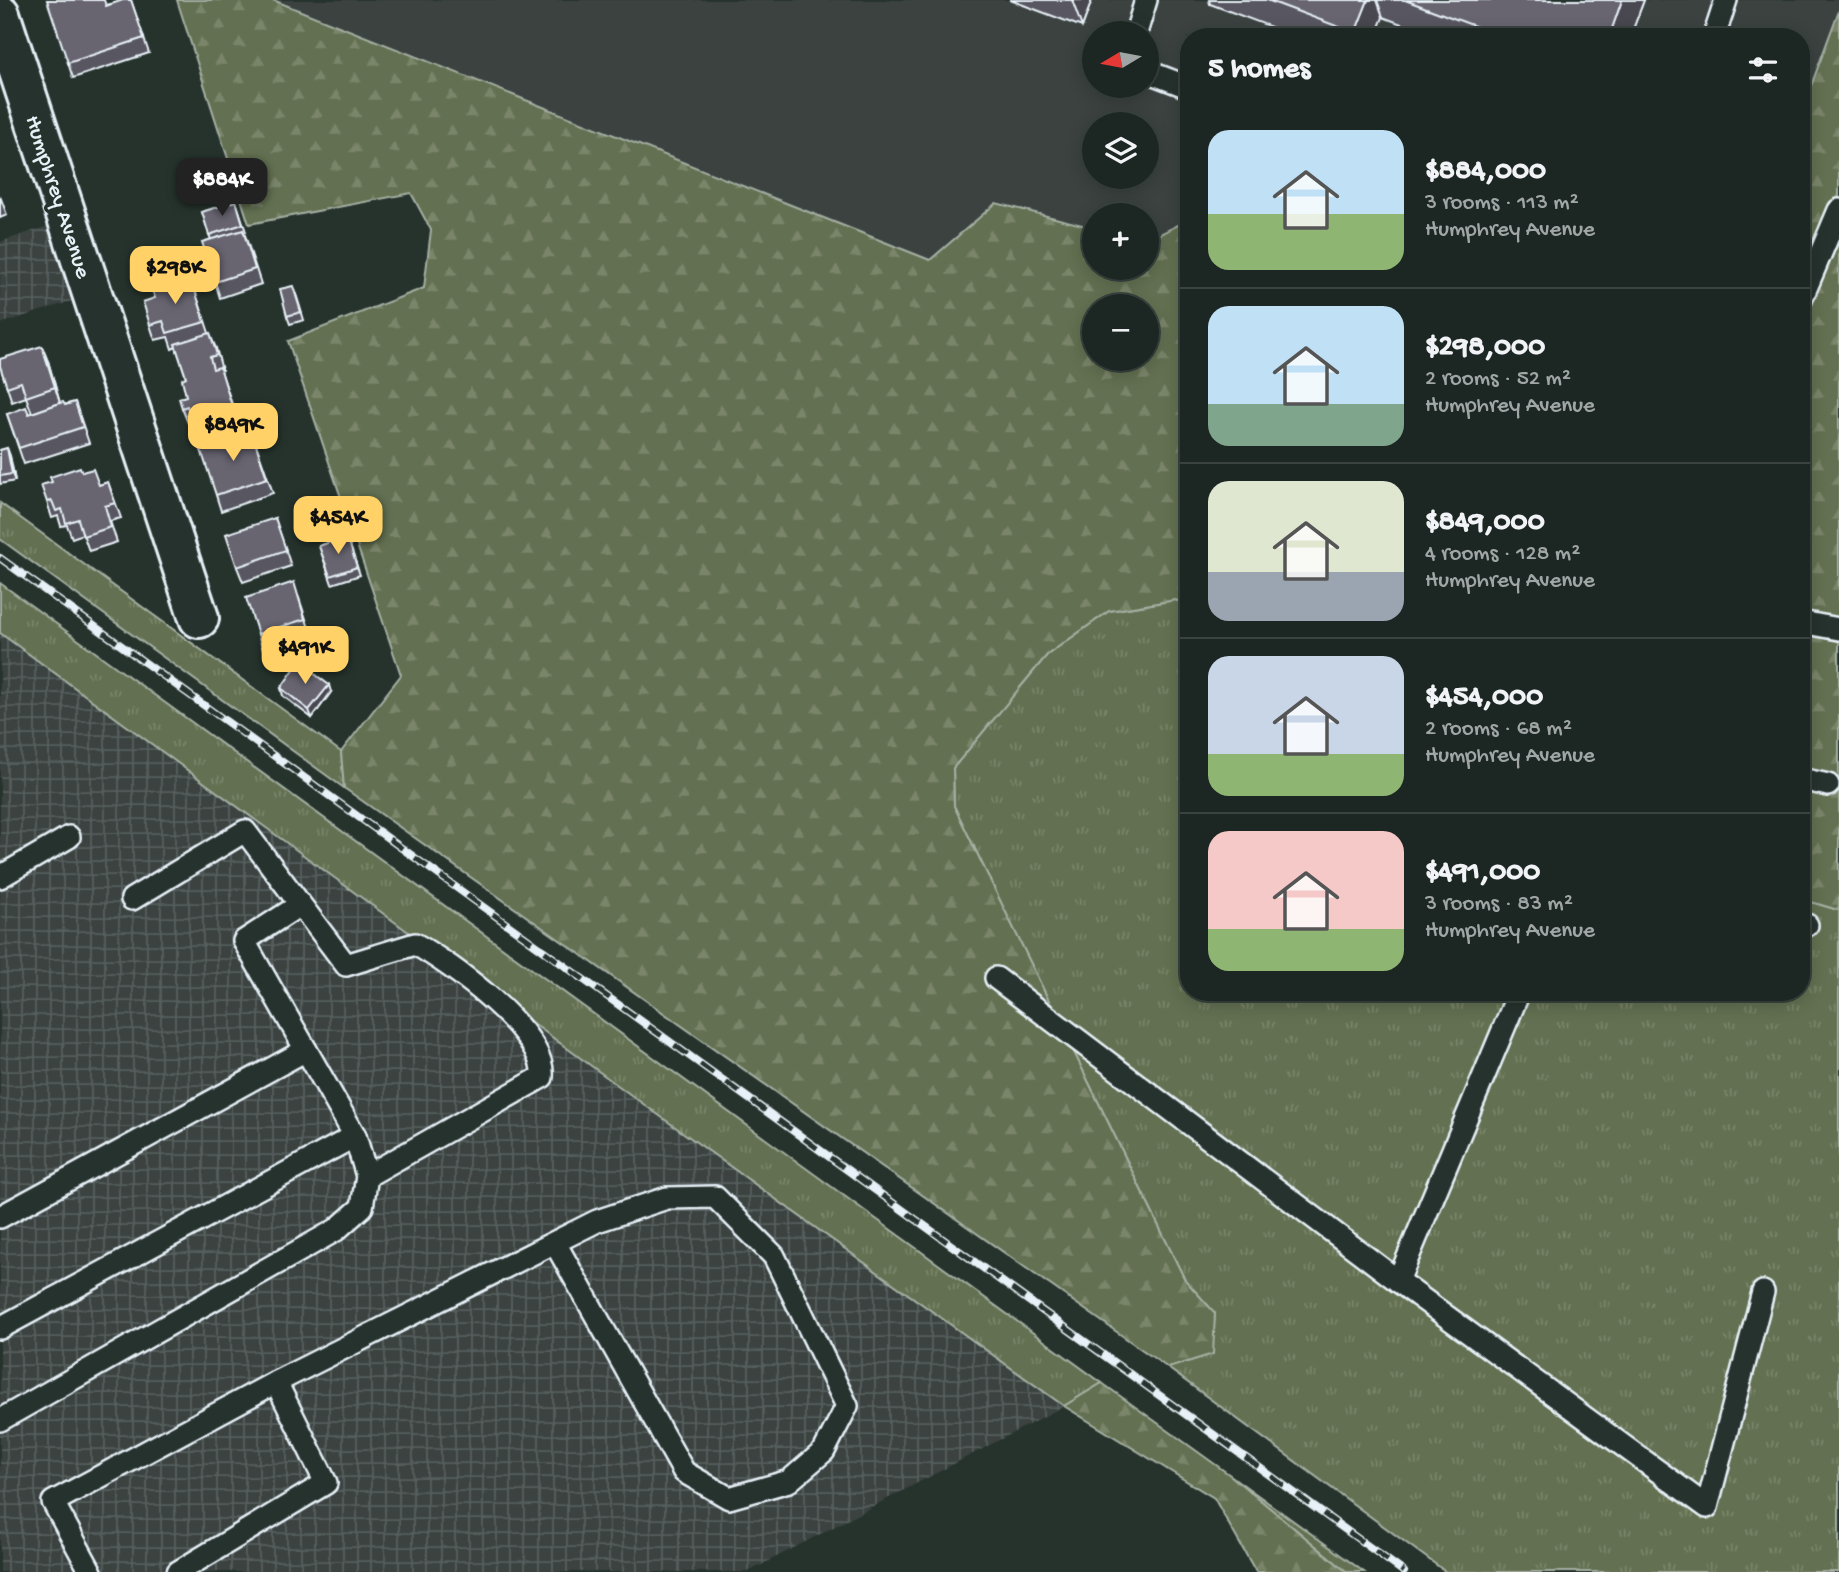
<!DOCTYPE html>
<meta charset="utf-8">
<style>
body{margin:0;font-family:"Gochi Hand",sans-serif;background:#29322f;color:#f1f3f6;height:100vh;display:flex;flex-direction:column;font-size:26px;white-space:nowrap}
*{box-sizing:border-box;margin:0}
p{font-size:23px;color:#a0a5a5}
.icon{flex:none;width:38px;height:38px;fill:none;stroke:currentColor;stroke-width:2;stroke-linecap:round;stroke-linejoin:round}
.map{position:relative;flex:1;overflow:hidden}
.sheet{position:absolute;left:1180px;top:28px;width:630px;height:973px;display:flex;flex-direction:column;background:#1c2622;border-radius:28px;box-shadow:0 4px 18px #0003,0 0 0 2px #3a4340}
.sheet>*{flex:none}
.needle{width:46px;rotate:260deg}
.controls{position:absolute;left:1082px;top:21px;display:grid;gap:14px}
.controls a{display:grid;place-items:center;width:77px;height:77px;border-radius:50%;background:#1c2622;box-shadow:0 4px 18px #0003,0 0 0 2px #3a4340;font-size:35px}
.price{position:absolute;translate:-50% -60px;padding:0 16px;border-radius:14px;background:#ffd166;color:#111;font-size:23px;line-height:46px;filter:drop-shadow(0 2px 4px #0008)}
.price::after{content:'';position:absolute;left:50%;top:42px;width:21px;height:16px;margin-left:-10px;background:inherit;clip-path:polygon(0 0,100% 0,50% 100%)}
.price.on{background:#222;color:#fff}
ul{padding:0;list-style:none}
li{display:flex;align-items:center;gap:21px;height:175px;padding:0 28px}
li+li{border-top:2px solid #3a4340}
li span{display:grid;place-items:center;flex:none;width:196px;height:140px;border-radius:21px;color:#555}
li>.icon{margin-inline-start:auto}
span .icon{width:84px;height:84px;fill:#fffc;stroke-width:1}
li b{font-size:30px}
h2{display:flex;justify-content:space-between;align-items:center;height:84px;padding:0 28px;font-size:30px}
.map>svg:first-child{display:block}
.built{fill:#3a4241;fill-rule:evenodd}
.industrial{fill:url(#industrial-grid)}
.grass{fill:url(#grass-tufts);stroke:#a6b0a4;stroke-width:2}
.forest{fill:url(#forest-firs);stroke:#a6b0a4;stroke-width:2;fill-rule:evenodd}
.lines{fill:none;stroke-linecap:round;stroke-linejoin:round}
.lane-casing{stroke:#e8f1f8;stroke-width:26}
.street-casing{stroke:#e8f1f8;stroke-width:44}
.lane{stroke:#26332d;stroke-width:21}
.street{stroke:#26332d;stroke-width:38}
.rail-casing{stroke:#e8f1f8;stroke-width:8}
.rail{stroke:#26332d;stroke-width:5;stroke-dasharray:16;stroke-linecap:butt}
.wall{fill:#595761;stroke:#e8f1f8;stroke-width:2}
.shaded-wall{fill:#48474f;stroke:#e8f1f8;stroke-width:2}
.building{fill:#676571;stroke:#e8f1f8;stroke-width:2}
.labels{text-anchor:middle;stroke-width:7;stroke-linejoin:round;paint-order:stroke}
.street-label{font-size:23px;fill:#e8f1f8;stroke:#26332d}
</style>
<div class="map">
<svg width="1839" height="1572" viewBox="0 0 1839 1572">
<defs>
<pattern id="industrial-grid" width="8" height="8" patternUnits="userSpaceOnUse" patternTransform="scale(1.75)"><rect width="8" height="8" fill="#3a4241"/><path d="M0 4h8M4 0v8" fill="none" stroke="#565e5d"/></pattern>
<pattern id="grass-tufts" width="24" height="20" patternUnits="userSpaceOnUse" patternTransform="scale(1.75)"><rect width="24" height="20" fill="#647051"/><path d="M3 7l-1-3M5 7V3M7 7l1-3M15 17l-1-3M17 17v-4M19 17l1-3" fill="none" stroke="#7a856b"/></pattern>
<pattern id="forest-firs" width="22" height="20" patternUnits="userSpaceOnUse" patternTransform="scale(1.75)"><rect width="22" height="20" fill="#647051"/><path d="M5 1l3.5 6h-7zM16 11l3.5 6h-7z" fill="#7a856b"/></pattern>
</defs>
<rect width="100%" height="100%" fill="#26332d"/>
<filter id="ink" filterUnits="userSpaceOnUse"><feTurbulence type="fractalNoise" baseFrequency=".0143" numOctaves="2"/><feDisplacementMap in="SourceGraphic" scale="14" xChannelSelector="R" yChannelSelector="G"/><feConvolveMatrix kernelMatrix="1 2 1 2 8 2 1 2 1" color-interpolation-filters="sRGB"/></filter>
<g filter="url(#ink)">
<path class="built" d="M273,0H1839V10L1801,112V37H1188V220L1149,242L1146,241V215H1094V228L996,203L930,260ZM1094,33H1146V86H1094ZM1094,124H1146V177H1094Z"/>
<g class="industrial">
<polygon points="57,223 81,298 0,324 0,242"/>
<polygon points="0,633 646,1106 1064,1406 748,1572 0,1572"/>
</g>
<g class="grass">
<polygon points="0,503 341,752 344,788 0,539"/>
<polygon points="0,583 1102,1383 1064,1406 646,1106 0,633"/>
<polygon points="1176,600 1188,604 1188,992 1801,992 1801,899 1838,910 1839,907 1839,1572 1446,1572 1168,1368 1212,1354 1215,1313 1185,1280 954,806 953,768 1047,655 1109,611"/>
<polygon points="1230,1475 1364,1572 1347,1572"/>
</g>
<g class="forest">
<path d="M177,0H273L930,260L996,203L1094,228V268H1146V241L1188,220V604L1175,600L1109,611L1047,655L953,768L954,806L1185,1280L1215,1313L1213,1354L1168,1368L344,788L341,752L401,675L288,341L424,288L431,230L411,193L249,224ZM1094,306H1146V359H1094Z"/>
<polygon points="1839,10 1839,907 1838,910 1801,899 1801,113"/>
<polygon points="1102,1383 1230,1475 1347,1572 1256,1572 1214,1498 1064,1406"/>
</g>
<g class="lines">
<defs>
<g id="lane">
<polyline points="1136,33 1146,0"/>
<polyline points="1714,37 1726,0"/>
<polyline points="1146,71 1188,87"/>
<polyline points="1801,300 1839,210"/>
<polyline points="1801,622 1839,629"/>
<polyline points="1801,779 1828,785"/>
<polyline points="0,877 69,837"/>
<path d="M132,899L245,831L346,965L415,944C451,964 547,1032 542,1077L367,1176"/>
<polyline points="1801,923 1807,925"/>
<polyline points="996,978 1398,1281 1519,992"/>
<polyline points="0,1217 306,1050"/>
<polyline points="1398,1281 1707,1507 1763,1292"/>
<polyline points="0,1328 355,1136"/>
<polyline points="276,1382 597,1221 667,1198 715,1197 774,1256 847,1406 824,1451 789,1481 729,1498 684,1472 555,1243"/>
<polyline points="0,1420 336,1230 362,1207 367,1176 355,1136 244,941 298,906"/>
<polyline points="91,1572 53,1502 276,1382 326,1483 178,1572"/>
</g>
<polyline id="street" points="0,14 199,618"/>
</defs>
<use href="#lane" class="lane-casing"/>
<use href="#street" class="street-casing"/>
<use href="#lane" class="lane"/>
<use href="#street" class="street"/>
<defs>
<polyline id="rail" points="0,558 1404,1572"/>
</defs>
<use href="#rail" class="rail-casing"/>
<use href="#rail" class="rail"/>
</g>
<g class="wall">
<polygon points="131,0 149,53 73,78 68,63 106,5"/>
<polygon points="1010,0 1092,0 1082,27"/>
<polygon points="1209,0 1644,0 1630,37 1436,37 1383,17 1375,37 1298,37 1210,4"/>
<polygon points="0,196 7,215 0,218"/>
<polygon points="236,201 246,232 244,232 261,284 220,298 215,282 211,240 202,212"/>
<polygon points="191,278 209,333 216,348 222,370 221,371 240,428 199,441 192,422 188,423 182,408 186,396 186,377 176,347 172,349 168,337 155,340 150,325 155,298"/>
<polygon points="296,294 304,320 290,324 287,316"/>
<polygon points="48,361 60,403 32,413 26,397 12,402 0,366"/>
<polygon points="75,402 89,443 24,464 7,414 29,414"/>
<polygon points="251,430 273,493 221,511 216,495"/>
<polygon points="7,448 10,456 15,481 0,484 0,450"/>
<polygon points="82,472 99,485 108,482 121,518 110,521 117,542 89,551 83,534 72,538 67,525 61,526 58,516 52,518 47,502 52,482"/>
<polygon points="275,518 291,566 243,582 237,567"/>
<polygon points="347,537 360,575 332,584 319,546"/>
<polygon points="299,598 311,634 263,650 258,634"/>
<polygon points="281,688 331,692 312,718 283,696"/>
</g>
<g class="shaded-wall">
<polygon points="1072,0 1092,0 1082,27"/>
<polygon points="1368,0 1377,0 1383,17 1375,37 1357,37 1355,33"/>
<polygon points="1622,0 1644,0 1630,37 1609,37"/>
<polygon points="42,346 48,361 60,403 55,387"/>
<polygon points="7,448 10,456 15,481 12,474"/>
<polygon points="329,685 331,692 312,718 309,710"/>
</g>
<g class="building">
<polygon points="47,0 104,0 106,6 123,0 131,0 144,38 68,63"/>
<polygon points="1267,0 1368,0 1355,33"/>
<polygon points="1405,0 1622,0 1609,37 1504,37"/>
<polygon points="236,201 243,224 209,235 202,212"/>
<polygon points="243,230 255,269 215,282 202,242"/>
<polygon points="191,278 205,322 167,333 163,321 150,325 143,302 155,298 152,290"/>
<polygon points="293,286 301,312 287,316 280,289"/>
<polygon points="210,333 217,355 210,357 213,369 220,367 234,413 194,426 187,406 182,408 179,398 186,396 182,379 186,377 175,344"/>
<polygon points="42,346 55,387 26,397 21,382 7,387 0,366 0,359"/>
<polygon points="63,402 65,405 75,402 83,427 19,448 7,414 26,407 29,414"/>
<polygon points="251,430 267,478 216,495 200,447"/>
<polygon points="7,448 12,474 0,476 0,450"/>
<polygon points="80,467 82,472 93,469 99,485 108,482 115,503 105,506 111,527 83,536 78,519 66,523 62,509 56,511 52,501 47,502 41,485 52,482 50,477"/>
<polygon points="275,518 286,550 237,567 226,534"/>
<polygon points="347,536 357,567 330,576 319,546"/>
<polygon points="294,582 305,619 258,634 246,598"/>
<polygon points="299,662 329,685 309,710 281,688"/>
</g>
</g>
<g class="labels">
<g class="street-label">
<text transform="translate(60 196) rotate(72)" y="8">Humphrey Avenue</text>
</g>
</g>
</svg>
<div class="controls">
<a><svg class="needle" viewBox="-14 -14 28 28"><path d="M0-13l5 13h-10z" fill="#e53935"/><path d="M0 13l5-13h-10z" fill="#a0a5a5"/></svg></a>
<a><svg class="icon" aria-label="layers" viewBox="0 0 24 24"><path d="M12 4l9 5-9 5-9-5zM3 14l9 5 9-5"/></svg></a>
<a>+</a>
<a>−</a>
</div>
<b class="price on" style="left:222px;top:218px">$884K</b>
<b class="price" style="left:175px;top:306px">$298K</b>
<b class="price" style="left:233px;top:463px">$849K</b>
<b class="price" style="left:338px;top:556px">$454K</b>
<b class="price" style="left:305px;top:686px">$491K</b>
<section class="sheet">
<h2>5 homes<svg class="icon" aria-label="filters" viewBox="0 0 24 24"><path d="M4 7h16M4 17h16"/><circle cx="9" cy="7" r="2"/><circle cx="15" cy="17" r="2"/></svg></h2>
<ul>
<li><span style="background:linear-gradient(#bfe0f5 60%,#8fb573 0)"><svg class="icon" aria-label="home" viewBox="0 0 24 24"><path d="M3 11l9-7 9 7M6 9v11h12V9"/></svg></span><div><b>$884,000</b><p>3 rooms · 113 m²</p><p>Humphrey Avenue</p></div></li>
<li><span style="background:linear-gradient(#bfe0f5 70%,#7fa58c 0)"><svg class="icon" aria-label="home" viewBox="0 0 24 24"><path d="M3 11l9-7 9 7M6 9v11h12V9"/></svg></span><div><b>$298,000</b><p>2 rooms · 52 m²</p><p>Humphrey Avenue</p></div></li>
<li><span style="background:linear-gradient(#dfe7d0 65%,#9aa5b1 0)"><svg class="icon" aria-label="home" viewBox="0 0 24 24"><path d="M3 11l9-7 9 7M6 9v11h12V9"/></svg></span><div><b>$849,000</b><p>4 rooms · 128 m²</p><p>Humphrey Avenue</p></div></li>
<li><span style="background:linear-gradient(#c9d6e8 70%,#8fb573 0)"><svg class="icon" aria-label="home" viewBox="0 0 24 24"><path d="M3 11l9-7 9 7M6 9v11h12V9"/></svg></span><div><b>$454,000</b><p>2 rooms · 68 m²</p><p>Humphrey Avenue</p></div></li>
<li><span style="background:linear-gradient(#f6c9c9 70%,#8fb573 0)"><svg class="icon" aria-label="home" viewBox="0 0 24 24"><path d="M3 11l9-7 9 7M6 9v11h12V9"/></svg></span><div><b>$491,000</b><p>3 rooms · 83 m²</p><p>Humphrey Avenue</p></div></li>
</ul>
</section>
</div>
